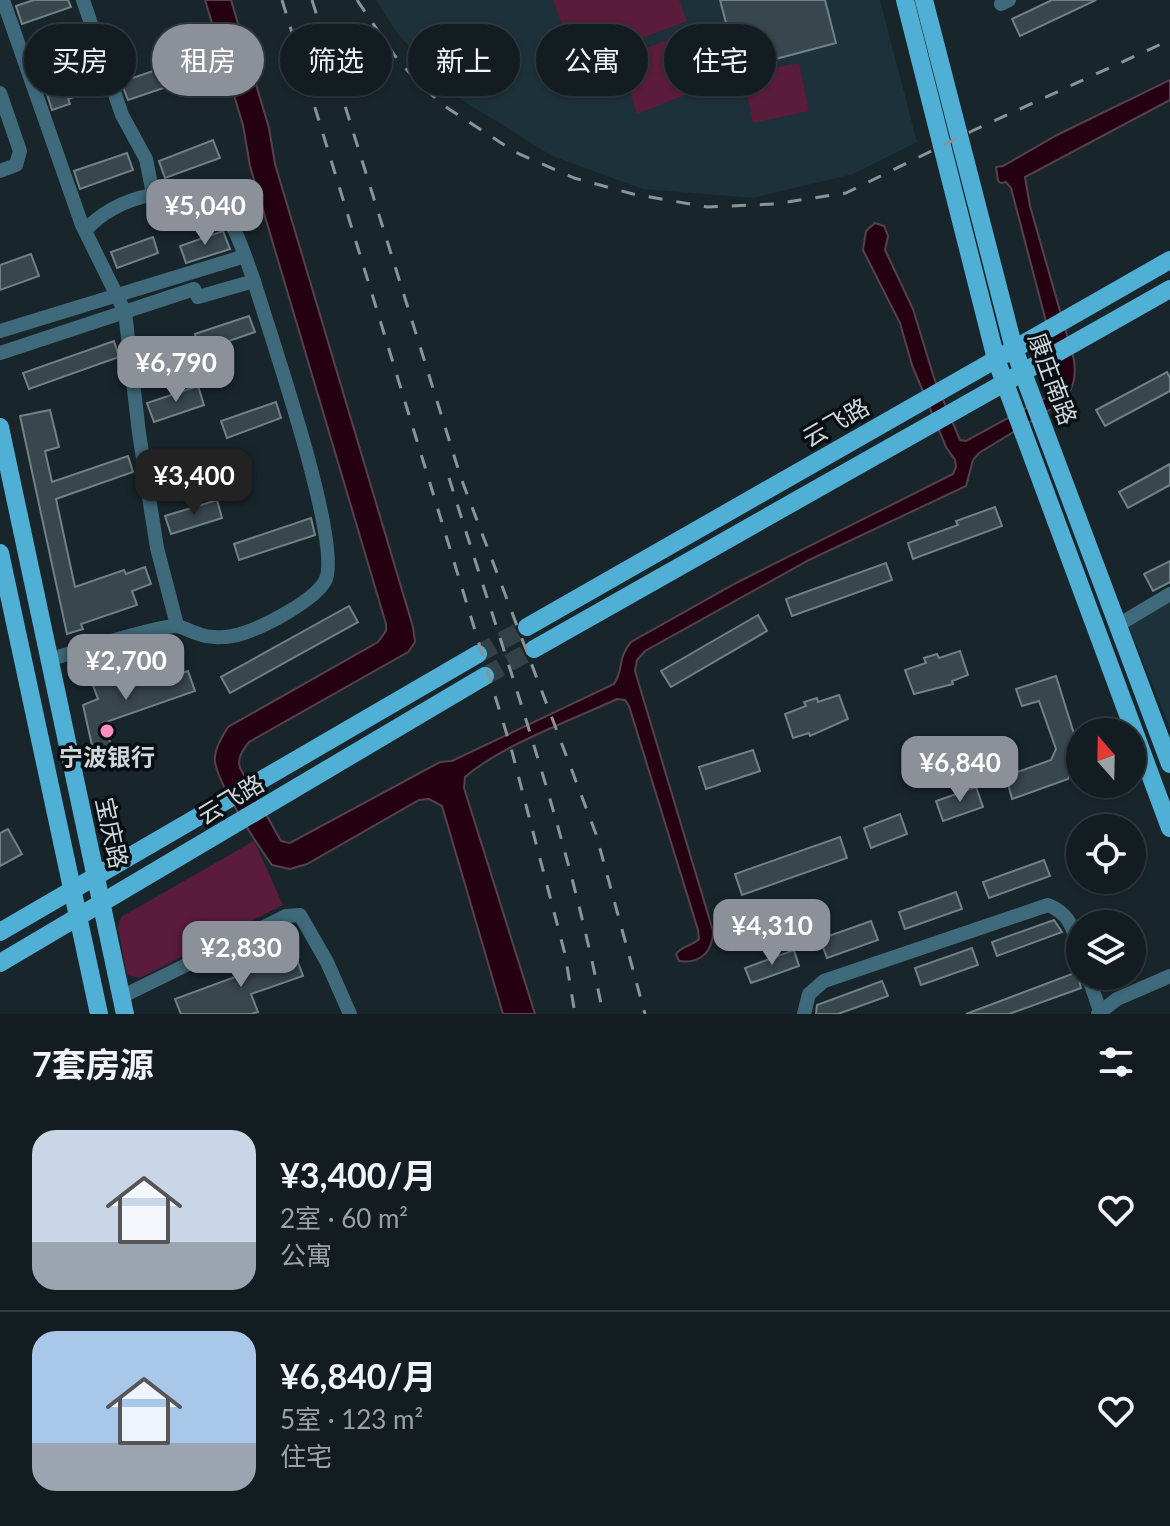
<!DOCTYPE html>
<html lang="zh">
<meta charset="utf-8">
<style>
body{margin:0;font-family:Lato,"Noto Sans SC",sans-serif;background:#1b252a;color:#f1f3f6;height:100vh;display:flex;flex-direction:column;font-size:30px;white-space:nowrap}
*{box-sizing:border-box;margin:0}
p{font-size:26px;color:#9ca1a5}
.icon{flex:none;width:44px;height:44px;fill:none;stroke:currentColor;stroke-width:2;stroke-linecap:round;stroke-linejoin:round}
.map{position:relative;height:1014px;overflow:hidden}
.side{display:flex;flex-direction:column;background:#121c21;flex:1}
.side>*{flex:none}
.guide{position:absolute;left:24px;top:24px;width:1122px;height:72px;display:flex;gap:16px}
.needle{width:52px;rotate:340deg}
.controls{position:absolute;left:1066px;top:718px;display:grid;gap:16px}
.controls a{display:grid;place-items:center;width:80px;height:80px;border-radius:50%;background:#121c21;box-shadow:0 2px 6px #0004,0 0 0 2px #313a3f;font-size:40px}
.price{position:absolute;translate:-50% -68px;padding:0 18px;border-radius:16px;background:#8c9099;color:#fff;font-size:26px;line-height:52px;filter:drop-shadow(0 2px 4px #0008)}
.price::after{content:'';position:absolute;left:50%;top:48px;width:24px;height:18px;margin-left:-12px;background:inherit;clip-path:polygon(0 0,100% 0,50% 100%)}
.price.active{background:#222;color:#fff}
ul{padding:0;list-style:none}
li{display:flex;align-items:center;gap:24px;height:200px;padding:0 32px}
li+li{border-top:2px solid #313a3f}
li span{display:grid;place-items:center;flex:none;width:224px;height:160px;border-radius:24px;color:#555}
li>.icon{margin-inline-start:auto}
span .icon{width:96px;height:96px;fill:#fffc;stroke-width:1}
li b{font-size:34px}
h2{display:flex;justify-content:space-between;align-items:center;height:96px;padding:0 32px;font-size:34px}
.chip{padding:0 28px;border-radius:36px;background:#121c21;box-shadow:0 2px 6px #0004,0 0 0 2px #313a3f;font-size:28px;line-height:72px}
.chip.active{background:#8c9099;color:#fff}
.map>svg:first-child{display:block}
.built{fill:#1c313a}
.green{fill:#5a1c3a}
.water{fill:#240011;stroke:#57404e;stroke-width:2}
.building{fill:#38464d;stroke:#718188;stroke-width:2}
.lines{fill:none;stroke-linecap:round;stroke-linejoin:round}
.major-tunnel{stroke:#334146;stroke-width:18;stroke-dasharray:18 9;stroke-linecap:butt}
.minor{stroke:#3f6a7b;stroke-width:14}
.major{stroke:#50afd5;stroke-width:18}
.rail{stroke:#899498;stroke-width:3;stroke-dasharray:14 14;stroke-linecap:butt}
.poi-dot{fill:#fd8ebe;stroke:#080e11;stroke-width:3}
.labels{text-anchor:middle;stroke-width:7;stroke-linejoin:round;paint-order:stroke}
.street-label{font-size:24px;fill:#cfd7db;stroke:#080e11}
.poi-label{font-size:24px;font-weight:bold;fill:#cfd7db;stroke:#080e11}
</style>
<div class="map">
<svg width="1170" height="1014" viewBox="0 0 1170 1014">
<rect width="100%" height="100%" fill="#18262c"/>
<g class="built">
<polygon points="376,0 880,0 917,142 853,174 753,198 643,189 552,156 446,90 395,30"/>
<polygon points="1170,589 1170,728 1124,615"/>
</g>
<g class="green">
<polygon points="553,0 679,0 687,21 576,63"/>
<polygon points="675,37 695,91 637,114 620,58"/>
<polygon points="799,63 809,111 753,123 743,74"/>
<polygon points="254,841 283,905 140,978 127,975 118,928 121,917"/>
</g>
<path class="water" d="M205,0H231L269,128L275,164L413,627L415,642L408,652L249,742C243,750 237,757 240,768L281,841L290,843L440,762L452,761L614,684C624,669 617,659 631,642L738,582L953,474L956,467L955,460L946,447L912,365L900,323L863,250L866,231L875,223L884,226L888,236L885,250L913,309L934,378L960,440L966,441L1045,398L1053,391L1059,371L1011,188L1006,182L1001,183L998,181L996,167L1003,166L1057,135L1170,80V100L1025,177L1030,206L1074,360C1076,376 1074,388 1064,401L979,453L973,460L966,486L809,560L645,651L637,660L635,671L713,931C713,951 701,964 679,961L676,954C682,946 692,946 699,939L698,930L629,706L625,700L617,699C572,720 502,745 465,777L464,788L535,1014H503L442,806L429,799L419,800L307,864L290,869L272,865C258,846 217,783 215,761C214,749 222,737 228,727L378,642L386,631V624L250,166L243,125Z"/>
<g class="building">
<polygon points="34,0 68,0 71,7 22,24 16,6"/>
<polygon points="720,0 825,0 836,43 738,69"/>
<polygon points="1052,0 1096,0 1020,36 1012,19"/>
<polygon points="193,57 199,76 128,100 121,82"/>
<polygon points="86,72 92,91 68,99 70,104 52,110 47,94 66,87 64,80"/>
<polygon points="213,140 220,158 165,178 159,161"/>
<polygon points="127,153 133,170 80,189 74,171"/>
<polygon points="223,231 230,249 186,263 180,246"/>
<polygon points="153,237 158,253 117,268 111,252"/>
<polygon points="31,254 39,276 0,290 0,265"/>
<polygon points="249,316 255,332 200,351 195,334"/>
<polygon points="114,341 119,357 29,389 23,373"/>
<polygon points="1167,372 1170,378 1170,391 1105,426 1096,410"/>
<polygon points="198,386 204,405 154,422 147,403"/>
<polygon points="276,402 281,418 227,438 221,421"/>
<polygon points="50,410 59,447 45,451 52,482 128,456 133,472 56,499 75,587 124,570 126,574 145,567 151,584 132,591 137,605 81,624 83,629 67,634 20,416"/>
<polygon points="1170,464 1170,485 1128,508 1119,492"/>
<polygon points="217,500 222,518 171,534 165,516"/>
<polygon points="995,507 1002,526 913,559 908,543 958,525 956,521"/>
<polygon points="311,518 315,535 239,560 234,544"/>
<polygon points="1170,561 1170,582 1153,591 1144,574"/>
<polygon points="886,563 892,580 792,616 786,599"/>
<polygon points="349,606 358,622 230,693 221,677"/>
<polygon points="758,615 767,631 671,687 661,671"/>
<polygon points="960,651 968,675 952,681 953,684 914,694 905,670 926,663 924,658 937,654 939,658"/>
<polygon points="108,662 115,682 156,666 161,680 188,671 195,691 103,723 117,761 97,768 83,705 98,699 87,669"/>
<polygon points="1056,676 1080,753 1068,779 1012,799 1006,776 1051,760 1056,749 1039,701 1022,706 1016,689"/>
<polygon points="839,695 848,719 810,736 809,733 793,738 785,714 806,706 804,702 817,698 818,702"/>
<polygon points="753,750 760,771 706,789 699,767"/>
<polygon points="976,787 983,807 943,821 936,801"/>
<polygon points="900,814 907,834 871,848 864,828"/>
<polygon points="8,829 22,854 0,866 0,833"/>
<polygon points="840,837 847,858 742,895 735,874"/>
<polygon points="1044,860 1050,876 989,898 983,882"/>
<polygon points="956,892 962,909 905,929 899,912"/>
<polygon points="1054,920 1062,932 997,956 992,942"/>
<polygon points="871,921 878,940 827,958 820,939"/>
<polygon points="972,948 978,965 921,985 915,968"/>
<polygon points="794,950 799,966 751,983 745,968"/>
<polygon points="294,951 303,976 251,994 258,1012 251,1014 181,1014 175,999 254,970 252,966"/>
<polygon points="1077,972 1081,988 1009,1014 966,1014"/>
<polygon points="882,981 888,996 838,1014 816,1014 817,1005"/>
</g>
<g class="lines">
<g class="major-tunnel">
<polyline points="478,654 527,627"/>
<polyline points="485,676 534,649"/>
</g>
<g class="minor">
<polyline points="3,0 82,225 125,312 139,433 157,548 177,625"/>
<polyline points="83,0 122,115 146,159 153,194"/>
<polyline points="1001,4 1009,0"/>
<polyline points="0,93 20,151 16,165 0,171"/>
<path d="M85,231C113,197 185,176 221,212C234,224 239,240 245,256"/>
<polyline points="0,331 245,256 254,281 198,297 194,289 0,353"/>
<polyline points="1118,625 1170,594"/>
<path d="M50,659C88,649 135,632 173,626C181,625 189,631 196,633C211,639 229,638 244,633C265,626 314,601 325,581C344,546 268,329 254,281"/>
<polyline points="1088,976 1101,1014"/>
<polyline points="121,997 286,916 300,915 327,962 350,1014"/>
<path d="M804,1014L809,994L824,981L1048,905C1071,914 1073,930 1080,952"/>
<polyline points="1098,1014 1117,999 1170,976"/>
</g>
<g class="major">
<polyline points="905,0 996,359 1170,828"/>
<polyline points="924,0 1014,349 1170,764"/>
<polyline points="0,427 125,1014"/>
<polyline points="0,553 99,1014"/>
<polyline points="527,627 1170,260"/>
<polyline points="534,649 1170,289"/>
<polyline points="0,932 478,654"/>
<polyline points="0,963 485,676"/>
</g>
<g class="rail">
<polyline points="282,0 511,748 565,954 575,1014"/>
<polyline points="312,0 461,478 596,834 645,1014"/>
<polyline points="357,0 395,56 419,84 446,107 515,152 574,178 633,194 707,207 774,204 846,193 972,131 1170,40"/>
<path d="M449,478C504,655 568,832 603,1014"/>
</g>
</g>
<circle class="poi-dot" cx="107" cy="731" r="8"/>
<g class="labels">
<g class="street-label">
<text transform="translate(1052 379) rotate(70)" y="8">康庄南路</text>
<text transform="translate(836 423) rotate(-30)" y="8">云飞路</text>
<text transform="translate(231 800) rotate(-31)" y="8">云飞路</text>
<text transform="translate(111 833) rotate(78)" y="8">宝庆路</text>
</g>
<g class="poi-label">
<text x="107" y="766">宁波银行</text>
</g>
</g>
</svg>
<div class="controls">
<a><svg class="needle" viewBox="-14 -14 28 28"><path d="M0-13l5 13h-10z" fill="#e53935"/><path d="M0 13l5-13h-10z" fill="#9ca1a5"/></svg></a>
<a><svg class="icon" aria-label="locate" viewBox="0 0 24 24"><circle cx="12" cy="12" r="6"/><path d="M12 2v4M12 18v4M2 12h4M18 12h4"/></svg></a>
<a><svg class="icon" aria-label="layers" viewBox="0 0 24 24"><path d="M12 4l9 5-9 5-9-5zM3 14l9 5 9-5"/></svg></a>
</div>
<b class="price" style="left:205px;top:247px">¥5,040</b>
<b class="price" style="left:176px;top:404px">¥6,790</b>
<b class="price active" style="left:194px;top:517px">¥3,400</b>
<b class="price" style="left:126px;top:702px">¥2,700</b>
<b class="price" style="left:960px;top:804px">¥6,840</b>
<b class="price" style="left:772px;top:967px">¥4,310</b>
<b class="price" style="left:241px;top:989px">¥2,830</b>
<div class="guide">
<a class="chip">买房</a>
<a class="chip active">租房</a>
<a class="chip">筛选</a>
<a class="chip">新上</a>
<a class="chip">公寓</a>
<a class="chip">住宅</a>
</div>
</div>
<section class="side">
<h2>7套房源<svg class="icon" aria-label="filters" viewBox="0 0 24 24"><path d="M4 7h16M4 17h16"/><circle cx="9" cy="7" r="2"/><circle cx="15" cy="17" r="2"/></svg></h2>
<ul>
<li><span style="background:linear-gradient(#c9d6e8 70%,#9aa5b1 0)"><svg class="icon" aria-label="home" viewBox="0 0 24 24"><path d="M3 11l9-7 9 7M6 9v11h12V9"/></svg></span><div><b>¥3,400/月</b><p>2室 · 60 m²</p><p>公寓</p></div><svg class="icon" aria-label="heart" viewBox="0 0 24 24"><path d="M12 20l-8-8c-3-5 5-10 8-4 3-6 11-1 8 4z"/></svg></li>
<li><span style="background:linear-gradient(#a9c7e8 70%,#9aa5b1 0)"><svg class="icon" aria-label="home" viewBox="0 0 24 24"><path d="M3 11l9-7 9 7M6 9v11h12V9"/></svg></span><div><b>¥6,840/月</b><p>5室 · 123 m²</p><p>住宅</p></div><svg class="icon" aria-label="heart" viewBox="0 0 24 24"><path d="M12 20l-8-8c-3-5 5-10 8-4 3-6 11-1 8 4z"/></svg></li>
</ul>
</section>
